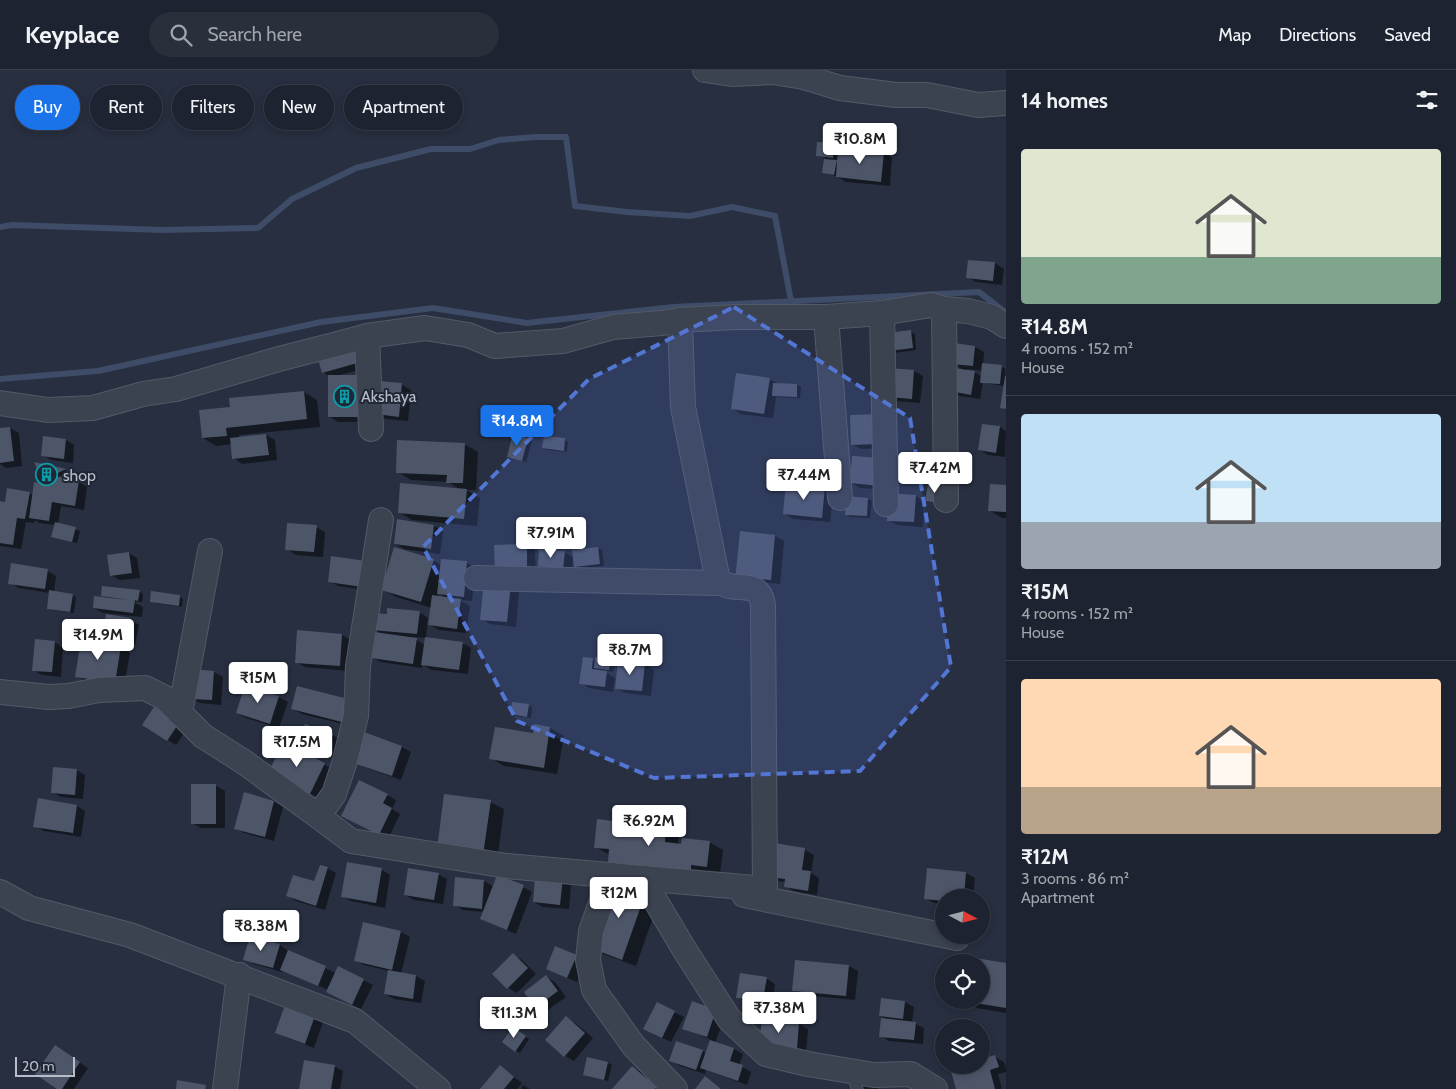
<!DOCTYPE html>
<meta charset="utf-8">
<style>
body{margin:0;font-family:Cabin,sans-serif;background:#2a2f3c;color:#f1f3f6;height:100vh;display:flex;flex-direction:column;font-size:19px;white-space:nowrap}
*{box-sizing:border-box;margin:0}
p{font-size:16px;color:#a0a4ab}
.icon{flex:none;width:28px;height:28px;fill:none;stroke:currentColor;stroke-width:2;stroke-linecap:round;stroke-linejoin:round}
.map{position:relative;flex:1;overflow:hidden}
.panel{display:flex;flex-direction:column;background:#1d2330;width:450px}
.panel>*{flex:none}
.guide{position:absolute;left:15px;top:15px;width:475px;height:45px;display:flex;gap:10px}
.needle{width:32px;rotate:97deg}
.tools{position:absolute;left:935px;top:819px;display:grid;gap:10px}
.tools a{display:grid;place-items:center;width:55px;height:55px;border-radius:50%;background:#1d2330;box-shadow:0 2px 8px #0003,0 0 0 1px #3b404c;font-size:25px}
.scale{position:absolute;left:15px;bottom:12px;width:60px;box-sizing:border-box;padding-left:5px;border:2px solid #b8bdca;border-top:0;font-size:14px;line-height:18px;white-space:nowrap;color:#b8bdca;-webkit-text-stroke:4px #202735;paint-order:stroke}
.price{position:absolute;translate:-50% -42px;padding:0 11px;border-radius:5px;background:#fff;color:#222;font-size:16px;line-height:32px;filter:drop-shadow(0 1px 2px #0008)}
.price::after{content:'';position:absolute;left:50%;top:30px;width:15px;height:11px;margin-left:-8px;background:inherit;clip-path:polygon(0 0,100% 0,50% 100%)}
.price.on{background:#1a73e8;color:#fff}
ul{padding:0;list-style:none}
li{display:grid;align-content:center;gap:10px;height:265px;padding:0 15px}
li+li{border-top:1px solid #3b404c}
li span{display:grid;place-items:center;height:155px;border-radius:5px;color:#555}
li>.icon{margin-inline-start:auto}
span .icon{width:90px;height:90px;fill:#fffc;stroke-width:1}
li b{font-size:21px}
h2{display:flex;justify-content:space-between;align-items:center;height:60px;padding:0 15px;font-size:21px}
.chip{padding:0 18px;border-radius:22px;background:#1d2330;box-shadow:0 2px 8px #0003,0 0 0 1px #3b404c;font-size:18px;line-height:45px}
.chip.on{background:#1a73e8;color:#fff}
header{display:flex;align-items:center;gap:30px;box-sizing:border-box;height:70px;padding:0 25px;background:#1d2330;border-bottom:1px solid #3b404c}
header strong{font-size:24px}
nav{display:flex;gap:28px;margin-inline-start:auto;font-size:18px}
.search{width:350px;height:45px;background:#2a2f3c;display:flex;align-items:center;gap:12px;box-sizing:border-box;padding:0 18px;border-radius:28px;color:#a0a4ab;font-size:19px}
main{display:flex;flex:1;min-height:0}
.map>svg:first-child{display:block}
.shadow{fill:#0007;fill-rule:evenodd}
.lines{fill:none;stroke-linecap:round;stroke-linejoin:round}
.stream{stroke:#3e4c68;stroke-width:6}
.building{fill:#4d5669}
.service-casing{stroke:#535a67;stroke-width:13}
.minor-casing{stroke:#535a67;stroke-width:26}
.service{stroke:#3b4250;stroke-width:11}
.minor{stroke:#3b4250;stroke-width:24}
.marked{fill:#5375d3;fill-opacity:0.2;stroke:#5375d3;stroke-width:4;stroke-dasharray:10 6;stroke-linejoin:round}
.labels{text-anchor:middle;stroke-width:4;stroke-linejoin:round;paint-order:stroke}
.poi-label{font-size:16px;fill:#b8bdca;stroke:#202735;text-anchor:start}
</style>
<header>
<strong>Keyplace</strong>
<div class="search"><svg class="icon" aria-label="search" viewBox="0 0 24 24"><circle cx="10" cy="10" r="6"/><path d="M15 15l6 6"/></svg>Search here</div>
<nav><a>Map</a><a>Directions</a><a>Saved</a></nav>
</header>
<main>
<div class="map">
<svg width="1006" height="1019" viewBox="0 0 1006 1019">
<rect width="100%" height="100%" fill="#272f40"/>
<g class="shadow">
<polygon points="834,74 838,76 838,79 884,83 892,88 890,116 846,112 836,106 823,103 826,88 817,86"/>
<polygon points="969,191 995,193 1004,199 1002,215 976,212 968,207"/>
<polygon points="911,262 915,264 916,280 894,283 890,280"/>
<path d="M955,275L975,277L984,282L983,295L1001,296L1005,299L1006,340L1001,337L1005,316L983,313L980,329L960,326L951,321L965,301L952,293ZM967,299L983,301L982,307L975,302L967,301Z"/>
<polygon points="357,279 369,297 340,305 370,352 338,352 330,347 329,306 323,302"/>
<polygon points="914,301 923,306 920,333 897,331 888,326"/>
<polygon points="769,309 779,314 797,315 801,317 800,328 776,327 773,348 741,344 732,338"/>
<polygon points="380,312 402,315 411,320 408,351 386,349 377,344"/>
<polygon points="304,322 317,330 320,357 239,365 239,368 266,365 275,370 277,390 242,394 234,388 232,374 216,376 203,368 231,338"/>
<polygon points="851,347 887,378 861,379 852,374"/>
<polygon points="983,355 1000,357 1006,361 1005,387 988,385 980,380"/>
<polygon points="10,358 19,363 22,396 6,398 0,394 0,359"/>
<polygon points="528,369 532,371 526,392 508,386"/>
<polygon points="66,370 74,375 73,393 51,390 43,385"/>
<polygon points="564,370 568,372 567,382 548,380 544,378"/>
<polygon points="464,374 478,382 476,420 466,420 480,428 477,456 412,450 399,442 461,420 448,412 411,410 398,402"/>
<polygon points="882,389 888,420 860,418 851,413"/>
<polygon points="37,394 66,400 68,402 56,408 79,412 87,417 84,440 61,436 58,454 80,461 77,473 53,466 55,455 39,453 35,450 34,453 26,452 21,479 0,476 0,432 6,433 29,423 33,425 52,416 53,410 47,412 43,410"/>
<polygon points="1006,416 1006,448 1002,448 989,440"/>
<polygon points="824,418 833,423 830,452 793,449 785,444"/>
<polygon points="916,426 924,431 923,457 897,455 888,450"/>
<polygon points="868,429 872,431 870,448 850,447 846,444"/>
<polygon points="398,451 434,456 443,461 440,484 404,479 395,474"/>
<polygon points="316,457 325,462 323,487 296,485 287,479"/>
<polygon points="741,463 775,466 784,471 780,514 759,512"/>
<polygon points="526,475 535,480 536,508 505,509"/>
<polygon points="597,478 602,480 604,496 580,499 576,496"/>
<polygon points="564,482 573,487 572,503 548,501 539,496"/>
<polygon points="129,483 137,488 140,508 120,510 111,505"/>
<polygon points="332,488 371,521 338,516 329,511"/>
<path d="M433,490L441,495L467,493L475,498L472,531L459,530L470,536L466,563L439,560L428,554H430L432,538L396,527L383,519ZM439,524L448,529L438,528Z"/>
<polygon points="48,501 56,506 54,522 72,525 76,527 74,543 52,540 48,538 50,523 19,518 10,513"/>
<polygon points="510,515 519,520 516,557 490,554 482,549"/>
<polygon points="139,521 143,524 142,532 132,531 143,537 142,547 103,543 94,538 109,529 102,525"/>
<polygon points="179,526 183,529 182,537 155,533 151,531"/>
<path d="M419,542L428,548L426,568L462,573L471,578L468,604L432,600L422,594V598L381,592L372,587L383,565L373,559ZM412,567L426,568L425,575L420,572Z"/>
<polygon points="107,546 130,550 139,555 135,575 112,572 104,567"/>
<polygon points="342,565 351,570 348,601 305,597 296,592"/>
<polygon points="82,571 121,578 130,583 124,617 86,611 77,606"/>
<polygon points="55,572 63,578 61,607 42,605 33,600"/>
<polygon points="584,588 596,591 611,591 615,593 613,602 602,600 615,608 613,622 589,618 581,613"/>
<polygon points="645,594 654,600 651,626 625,623 616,618"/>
<polygon points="193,601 214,602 223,607 221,635 200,633 191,628"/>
<polygon points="246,617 279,627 288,632 279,658 246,648 237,643"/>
<polygon points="356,635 351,656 302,644 293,639"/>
<polygon points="528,635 532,637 531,648 516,646 512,644"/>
<polygon points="154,639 187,659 176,675 168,670"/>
<polygon points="535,656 550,658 564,666 557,704 504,696 491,688 534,664"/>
<polygon points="365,664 402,677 411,682 401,710 364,697 355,692"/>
<polygon points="332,665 341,670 334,688 299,672"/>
<polygon points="284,675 333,699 319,728 279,708"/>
<polygon points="76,700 85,705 83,729 61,727 52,722"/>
<polygon points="216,716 225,721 225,758 201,758 192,753"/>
<polygon points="245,724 274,732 283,737 274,771 244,763 235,758"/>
<polygon points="387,725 396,730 392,739 400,744 388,769 352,751"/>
<polygon points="490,732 504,739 497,792 452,786"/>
<polygon points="77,736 85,741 81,767 44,761 35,756"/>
<polygon points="629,754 634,757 666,760 679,768 678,775 709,772 723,780 720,804 622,800 609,792 610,785 595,777"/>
<polygon points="805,780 814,785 811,803 819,808 817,825 794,821 785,816 786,812 779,811 771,806"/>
<polygon points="327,798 336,803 325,840 296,831 288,826 315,813"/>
<polygon points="928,799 966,803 975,808 973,828 944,828 944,834 934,833 925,828"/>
<polygon points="382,800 390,805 385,838 351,831 342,826"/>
<polygon points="438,804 447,809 443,834 414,830 406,825"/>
<polygon points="537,806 571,814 569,839 543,837 534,832"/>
<polygon points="456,809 484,811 494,817 523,817 532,822 516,864 482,849 484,842 463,840 454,835"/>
<polygon points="609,821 661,825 636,896 603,884 589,876"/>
<polygon points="364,853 401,862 410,867 401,904 416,906 425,911 421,933 394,929 385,924 389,901 364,895 355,890"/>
<polygon points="251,867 280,875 288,881 336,903 339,898 373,915 361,939 327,922 328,920 283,900 282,902 254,894 245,889"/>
<polygon points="556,878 586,891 577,912 547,899"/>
<polygon points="514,885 522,890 536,904 517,923 508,918"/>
<polygon points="970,888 1006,894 1006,943 977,938 964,930 981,930 981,892 970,892"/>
<polygon points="796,891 849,896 858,901 855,930 802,925 793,920"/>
<polygon points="546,907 555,912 566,927 545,942 536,937"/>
<polygon points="766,908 775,914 769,951 799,954 808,959 806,983 769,980 763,950 755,948 746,943 746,932 738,927"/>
<polygon points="882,929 905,932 914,937 912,952 924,958 923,974 889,971 881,966 888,950 880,946"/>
<polygon points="692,933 725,946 715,973 734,979 743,984 739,995 751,1002 747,1015 706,1000 705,1004 680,996 671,990 702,981 707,984 711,970 684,958"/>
<polygon points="506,934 515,939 512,958 529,969 520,983 516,981 512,960 490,957 481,952"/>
<polygon points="657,934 684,947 671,972 654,964"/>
<polygon points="316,944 324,949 314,978 285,967 277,962"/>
<polygon points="566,948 575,953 593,968 574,991 565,986 547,970"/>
<polygon points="64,982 88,998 74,1019 59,1019"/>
<polygon points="995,987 1004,992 1006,998 1006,1002 998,1004 1002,1019 957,1019 965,995 981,995"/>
<polygon points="608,993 612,995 608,1011 584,1004"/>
<polygon points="334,996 343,1001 340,1019 302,1019"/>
<polygon points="500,997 522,1013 517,1019 481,1019"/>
<polygon points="632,997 641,1002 660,1019 614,1019"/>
<polygon points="861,1009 878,1012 878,1019 860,1019"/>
<polygon points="523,1015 530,1019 521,1019"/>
</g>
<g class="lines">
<g class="stream">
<polyline points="0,157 12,155 163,160 258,158 292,129 356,98 431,79 470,79 499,70 535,67 566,67 575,136 627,142 690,146 732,137 775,146 791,231"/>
<polyline points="0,309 98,301 321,252 433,238 527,253 673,237 979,222 1005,242"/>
</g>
</g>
<g class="building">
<polygon points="817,72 835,73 833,88 816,86"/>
<polygon points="838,78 884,82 881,112 836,107"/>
<polygon points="824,89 837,90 834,105 822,103"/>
<polygon points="968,190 995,192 993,211 966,208"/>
<polygon points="911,260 913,278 889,281 887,263"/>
<polygon points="954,273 975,276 973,296 951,294"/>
<polygon points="357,278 361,292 322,303 318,289"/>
<polygon points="982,293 1002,295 1000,314 980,313"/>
<polygon points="890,298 914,300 912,329 887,327"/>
<polygon points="954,298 975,301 971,325 950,321"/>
<polygon points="736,303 770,308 764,344 731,339"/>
<polygon points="328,305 362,305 361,347 328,347"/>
<polygon points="1005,306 1006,306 1006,339 1000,338"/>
<polygon points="379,311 402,313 399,347 376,344"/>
<polygon points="773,313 797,314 797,327 772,326"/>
<polygon points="304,321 307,349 226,358 227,366 202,368 199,340 230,337 229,328"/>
<polygon points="878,344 879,374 851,375 850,345"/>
<polygon points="982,354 1000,356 996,383 978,380"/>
<polygon points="10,357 14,391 0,393 0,358"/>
<polygon points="513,363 528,368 522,391 507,387"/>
<polygon points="266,364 269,385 232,389 230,368"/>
<polygon points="43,366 66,369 64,389 41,386"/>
<polygon points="544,366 565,368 564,381 542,378"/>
<polygon points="397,370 465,373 463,413 446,413 447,405 396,403"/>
<polygon points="852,386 882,388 880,416 850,413"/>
<polygon points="34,392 66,399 52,406 79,410 75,436 52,432 49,451 29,448 34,412 51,415 52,406 43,411"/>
<polygon points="400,413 467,419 464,449 398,443"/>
<polygon points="786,413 825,417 822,448 783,444"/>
<polygon points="928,414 946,417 943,433 925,431"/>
<polygon points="990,414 1006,415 1006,442 988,441"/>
<polygon points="7,418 30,422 25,449 17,448 13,475 0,473 0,431 5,432"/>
<polygon points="888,423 916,425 914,452 887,451"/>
<polygon points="846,426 868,428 867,446 845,445"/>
<polygon points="397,449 434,455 431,479 394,474"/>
<polygon points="55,452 76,457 72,472 51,467"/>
<polygon points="287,453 317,455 314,482 285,480"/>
<polygon points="740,461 775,465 771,510 750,508 735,511"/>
<polygon points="527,474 527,504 495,505 494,475"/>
<polygon points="394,477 434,489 421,532 381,520"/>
<polygon points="598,477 600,494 574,497 572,480"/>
<polygon points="539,479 565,481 563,499 538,496"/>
<polygon points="129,482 132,503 110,506 107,485"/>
<polygon points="331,486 366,491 362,517 328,512"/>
<polygon points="441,489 467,491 464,527 437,524"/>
<polygon points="11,493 48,499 45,519 8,514"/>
<polygon points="484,511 511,513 507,552 480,550"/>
<polygon points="102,516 140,520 138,531 135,530 133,543 93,538 94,526 129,530 101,526"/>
<polygon points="49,520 73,524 70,542 47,539"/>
<polygon points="151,521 180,525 179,536 150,532"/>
<polygon points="432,525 461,529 457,559 428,555"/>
<polygon points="387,538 420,541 417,564 372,560 373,543 387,544"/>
<polygon points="106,544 130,548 127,571 102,567"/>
<polygon points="297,560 342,564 340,596 295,593"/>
<polygon points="374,562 417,568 413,594 371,588"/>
<polygon points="425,567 463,572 459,600 421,595"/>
<polygon points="35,569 55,571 52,602 32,601"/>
<polygon points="81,570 121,576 115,613 75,607"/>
<polygon points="583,587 593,588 592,599 607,601 605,617 579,614"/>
<polygon points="595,587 611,590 609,600 594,598"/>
<polygon points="618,591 645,593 642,621 615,619"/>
<polygon points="192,599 214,601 212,630 190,629"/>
<polygon points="245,615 279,626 270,654 236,643"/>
<polygon points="297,616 348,629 342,652 291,639"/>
<polygon points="512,632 529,634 527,647 511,644"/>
<polygon points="154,637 179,653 167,671 142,655"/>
<polygon points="305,654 333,664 325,684 297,673"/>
<polygon points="534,654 550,657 544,698 489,689 495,657 533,663"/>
<polygon points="364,662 402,676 392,706 353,693"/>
<polygon points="283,673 325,693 310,724 268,703"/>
<polygon points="53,697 77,699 75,725 51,723"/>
<polygon points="359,710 388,724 383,733 392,738 379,765 341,746"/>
<rect x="191" y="714" width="25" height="40"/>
<polygon points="244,722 274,731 265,767 234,759"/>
<polygon points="444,724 491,730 483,785 437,779"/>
<polygon points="38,728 77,735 73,763 33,757"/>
<polygon points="597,749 629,753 629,755 666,759 665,772 681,774 682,768 710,771 707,797 691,795 691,801 608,792 609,779 594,778"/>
<polygon points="774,773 805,778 802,800 811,801 808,821 784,817 785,809 769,807"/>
<polygon points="347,792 382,798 376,833 341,827"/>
<polygon points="320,795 328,797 316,836 286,826 293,805 314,811"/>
<polygon points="408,798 439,803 434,830 404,825"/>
<polygon points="927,798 966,802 964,828 944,828 944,831 924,829"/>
<polygon points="497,805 524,815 507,860 480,849"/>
<polygon points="535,805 563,807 560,835 533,832"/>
<polygon points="622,806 648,816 622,890 588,877"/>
<polygon points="455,807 484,810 482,839 453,836"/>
<polygon points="363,852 401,861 392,900 354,891"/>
<polygon points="250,865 280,874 273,898 243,890"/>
<polygon points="555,876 577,885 567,908 546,899"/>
<polygon points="288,880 326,896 318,916 280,900"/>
<polygon points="513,883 528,898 507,919 492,904"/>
<polygon points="969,887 1006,893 1006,938 963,931 981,930 981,892 968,892"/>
<polygon points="795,890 849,895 846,926 792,921"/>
<polygon points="338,896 364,909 352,935 326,922"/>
<polygon points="388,900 416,905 413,929 384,924"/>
<polygon points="740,903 767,907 760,947 744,944 747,929 736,928"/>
<polygon points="546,905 558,921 535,938 524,922"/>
<polygon points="881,928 905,931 903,949 879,946"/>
<polygon points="483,929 507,932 503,956 479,952"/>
<polygon points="692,931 716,940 707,967 682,959"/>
<polygon points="286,932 316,943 305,974 275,963"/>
<polygon points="657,932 675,941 662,968 643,959"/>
<polygon points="566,946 585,963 564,987 545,970"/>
<polygon points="881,948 916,952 914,970 879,967"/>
<polygon points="762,949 799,953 797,979 759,975"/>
<polygon points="513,957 526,966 515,982 502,972"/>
<polygon points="710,970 734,978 730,991 743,995 738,1011 700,998"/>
<polygon points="676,971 703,980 696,1000 669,991"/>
<polygon points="55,975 80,992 62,1019 57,1019 35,1004"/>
<polygon points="995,985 999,997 990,1000 995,1019 956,1019 950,998 961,995 981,995 981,989"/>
<polygon points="587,987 608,992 604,1010 583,1005"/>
<polygon points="304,990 335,995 331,1019 299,1019"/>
<polygon points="500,995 514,1007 504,1019 480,1019"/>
<polygon points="632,996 657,1017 655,1019 612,1019"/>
<polygon points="705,1006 721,1019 695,1019"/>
<polygon points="177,1010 206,1015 205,1019 176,1019"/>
</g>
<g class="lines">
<defs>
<polyline id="service" points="853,1001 857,1019"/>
<g id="minor">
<polyline points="705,0 732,4 772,2 804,7 840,18 896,25 927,25 978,35 1006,33"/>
<polyline points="944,239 946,430"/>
<polyline points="882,243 886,434"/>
<polyline points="826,247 840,428"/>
<polyline points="367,266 371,359"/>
<polyline points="0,333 48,340 93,338 143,324 176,319 279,289 341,273 367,266 425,258 468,265 495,276 563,271 613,257 662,253 680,250 737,247 826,247 882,243 931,235 944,239 968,241 992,247 1006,256"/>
<polyline points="476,508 720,513"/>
<polyline points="0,622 49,627 68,626 99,620 145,618 165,628 203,666 244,692 318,746 334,724 344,694 356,646 358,596 381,450"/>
<polyline points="180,643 210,481"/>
<path d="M318,746L351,771L507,796L765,819L763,535C758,503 728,529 717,506L683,337L680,250"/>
<polyline points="611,805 591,861 588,890 594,920 633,975 675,1019"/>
<polyline points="642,808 684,879 729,949 766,984 808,994 874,1005 911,1004 935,1019"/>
<polyline points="0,822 29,838 130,865 355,951 438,1019"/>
<polyline points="744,825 957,868"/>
<polyline points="225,1019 239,905"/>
</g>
</defs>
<use href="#service" class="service-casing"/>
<use href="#minor" class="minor-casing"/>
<use href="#service" class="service"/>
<use href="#minor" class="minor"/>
</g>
<path class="marked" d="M734,237L910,348L951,597L860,701L654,708L517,651L423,477L589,309Z"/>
<defs>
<symbol id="building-ring" viewBox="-11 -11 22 22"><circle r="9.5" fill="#202735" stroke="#0f9aa8" stroke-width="1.5"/><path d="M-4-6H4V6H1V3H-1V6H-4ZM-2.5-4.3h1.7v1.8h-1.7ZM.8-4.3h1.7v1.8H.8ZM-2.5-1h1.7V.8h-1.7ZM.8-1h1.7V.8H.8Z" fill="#0f9aa8"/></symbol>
</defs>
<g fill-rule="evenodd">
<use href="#building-ring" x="332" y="314" width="25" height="25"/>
<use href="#building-ring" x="34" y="392" width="25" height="25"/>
</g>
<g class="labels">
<g class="poi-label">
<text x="361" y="332">Akshaya</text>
<text x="63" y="411">shop</text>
</g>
</g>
</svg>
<div class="tools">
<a><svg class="needle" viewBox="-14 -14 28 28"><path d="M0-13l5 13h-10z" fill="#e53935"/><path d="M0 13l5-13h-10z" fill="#a0a4ab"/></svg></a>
<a><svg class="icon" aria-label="locate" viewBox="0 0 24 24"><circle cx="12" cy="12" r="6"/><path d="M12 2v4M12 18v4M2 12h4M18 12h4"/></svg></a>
<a><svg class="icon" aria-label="layers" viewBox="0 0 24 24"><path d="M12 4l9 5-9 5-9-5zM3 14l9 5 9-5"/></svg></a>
</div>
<div class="scale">20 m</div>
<b class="price" style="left:860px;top:95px">₹10.8M</b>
<b class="price on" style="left:517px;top:377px">₹14.8M</b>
<b class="price" style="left:935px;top:424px">₹7.42M</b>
<b class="price" style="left:804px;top:431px">₹7.44M</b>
<b class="price" style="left:551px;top:489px">₹7.91M</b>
<b class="price" style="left:98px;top:591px">₹14.9M</b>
<b class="price" style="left:630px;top:606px">₹8.7M</b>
<b class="price" style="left:258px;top:634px">₹15M</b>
<b class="price" style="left:297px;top:698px">₹17.5M</b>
<b class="price" style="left:649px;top:777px">₹6.92M</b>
<b class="price" style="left:619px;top:849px">₹12M</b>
<b class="price" style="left:261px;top:882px">₹8.38M</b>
<b class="price" style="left:779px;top:964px">₹7.38M</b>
<b class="price" style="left:514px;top:969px">₹11.3M</b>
<div class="guide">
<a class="chip on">Buy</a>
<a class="chip">Rent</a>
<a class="chip">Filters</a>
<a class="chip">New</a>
<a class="chip">Apartment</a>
</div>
</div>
<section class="panel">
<h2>14 homes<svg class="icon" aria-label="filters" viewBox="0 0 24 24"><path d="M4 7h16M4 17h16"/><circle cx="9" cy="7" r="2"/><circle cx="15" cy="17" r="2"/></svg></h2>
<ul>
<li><span style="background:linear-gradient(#dfe7d0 70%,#7fa58c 0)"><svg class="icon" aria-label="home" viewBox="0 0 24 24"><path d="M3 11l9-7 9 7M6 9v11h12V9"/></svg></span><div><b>₹14.8M</b><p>4 rooms · 152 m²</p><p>House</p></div></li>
<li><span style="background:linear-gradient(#bfe0f5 70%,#9aa5b1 0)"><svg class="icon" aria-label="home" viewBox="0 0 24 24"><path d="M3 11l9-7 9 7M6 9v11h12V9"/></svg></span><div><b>₹15M</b><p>4 rooms · 152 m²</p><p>House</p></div></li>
<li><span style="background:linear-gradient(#ffd9b3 70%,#b9a48a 0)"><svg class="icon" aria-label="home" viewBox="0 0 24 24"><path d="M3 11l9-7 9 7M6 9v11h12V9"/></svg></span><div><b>₹12M</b><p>3 rooms · 86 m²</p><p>Apartment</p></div></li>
</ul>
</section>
</main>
